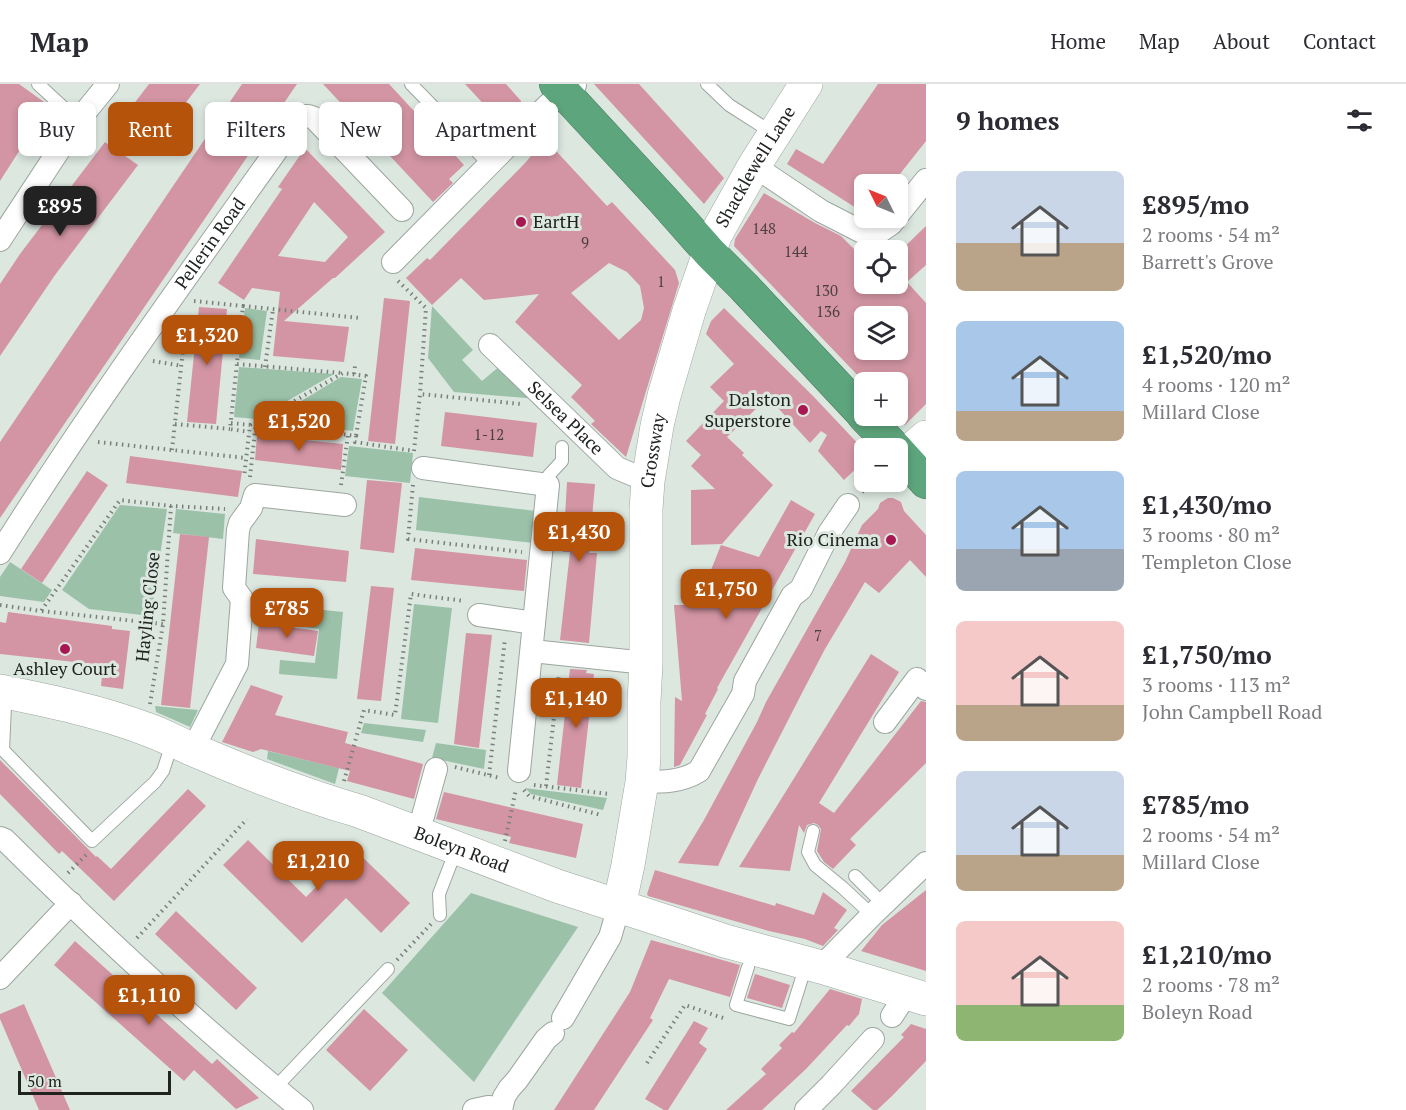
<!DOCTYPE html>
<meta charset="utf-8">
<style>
body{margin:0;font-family:"PT Serif",serif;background:#f2f2f3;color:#2b2b33;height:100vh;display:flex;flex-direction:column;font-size:22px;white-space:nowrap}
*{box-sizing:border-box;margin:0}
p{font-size:20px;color:#7c7c81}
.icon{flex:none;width:33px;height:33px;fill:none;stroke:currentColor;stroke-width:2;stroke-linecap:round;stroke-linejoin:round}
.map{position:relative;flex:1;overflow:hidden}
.panel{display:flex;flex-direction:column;background:#fff;width:480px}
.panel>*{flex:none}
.banner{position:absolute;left:18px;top:18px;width:570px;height:54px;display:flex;gap:12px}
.needle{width:39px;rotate:313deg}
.fabs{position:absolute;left:854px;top:90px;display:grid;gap:12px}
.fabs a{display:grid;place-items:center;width:54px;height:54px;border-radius:9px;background:#fff;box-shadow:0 3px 9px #0003;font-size:30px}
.scale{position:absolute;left:18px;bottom:15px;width:153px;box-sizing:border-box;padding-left:6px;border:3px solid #202421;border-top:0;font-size:16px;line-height:21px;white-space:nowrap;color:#202421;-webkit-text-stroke:4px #dce7e0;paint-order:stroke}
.price{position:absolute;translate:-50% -51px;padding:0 14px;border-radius:12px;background:#b45309;color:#fff;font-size:20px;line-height:39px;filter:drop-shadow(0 2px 3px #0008)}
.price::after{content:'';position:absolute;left:50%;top:36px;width:18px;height:14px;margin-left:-9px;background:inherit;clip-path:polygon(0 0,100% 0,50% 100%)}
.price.current{background:#222;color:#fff}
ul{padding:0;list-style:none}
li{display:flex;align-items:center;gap:18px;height:150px;padding:0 30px}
li span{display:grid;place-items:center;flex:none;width:168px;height:120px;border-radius:9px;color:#555}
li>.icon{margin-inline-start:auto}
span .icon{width:72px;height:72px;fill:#fffc;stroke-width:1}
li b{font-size:26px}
h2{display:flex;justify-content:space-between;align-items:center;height:72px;padding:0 30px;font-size:26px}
.pill{padding:0 21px;border-radius:9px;background:#fff;box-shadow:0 3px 9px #0003;font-size:21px;line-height:54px}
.pill.current{background:#b45309;color:#fff}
header{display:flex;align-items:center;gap:36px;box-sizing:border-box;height:84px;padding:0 30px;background:#fff;border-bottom:2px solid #e1e1e2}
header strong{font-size:28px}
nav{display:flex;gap:33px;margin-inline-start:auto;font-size:21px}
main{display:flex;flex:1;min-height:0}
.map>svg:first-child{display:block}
.green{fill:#9bc1a9}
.building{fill:#d395a3;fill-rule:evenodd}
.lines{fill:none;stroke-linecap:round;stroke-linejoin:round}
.lane-casing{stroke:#9ca69f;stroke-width:14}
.street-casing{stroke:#9ca69f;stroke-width:24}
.secondary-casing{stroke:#9ca69f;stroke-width:34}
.highway-casing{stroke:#48785c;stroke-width:34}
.path{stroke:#79807b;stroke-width:4;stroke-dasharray:1.5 4.5;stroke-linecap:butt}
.lane{stroke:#fff;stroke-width:12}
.street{stroke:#fff;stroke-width:22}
.secondary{stroke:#fff;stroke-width:33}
.highway{stroke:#5da57c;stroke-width:33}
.poi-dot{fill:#a81752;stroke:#dce7e0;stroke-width:2}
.labels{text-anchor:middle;stroke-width:6;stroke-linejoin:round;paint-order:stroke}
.number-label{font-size:15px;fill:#4d4042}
.street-label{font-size:18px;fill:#202421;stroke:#dce7e0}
.poi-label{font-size:18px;fill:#202421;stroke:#dce7e0;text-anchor:end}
</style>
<header>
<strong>Map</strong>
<nav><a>Home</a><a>Map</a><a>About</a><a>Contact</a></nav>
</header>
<main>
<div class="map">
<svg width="926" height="1026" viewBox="0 0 926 1026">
<rect width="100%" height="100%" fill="#dce7e0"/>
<g class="green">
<polygon points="432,222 473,266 462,276 482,297 501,281 538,315 454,308 428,274"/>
<polygon points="245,224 267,227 260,276 239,274"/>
<polygon points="239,283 334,290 256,335 234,333"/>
<polygon points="341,293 362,295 353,347 268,337"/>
<polygon points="349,362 413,369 410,399 345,392"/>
<polygon points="419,413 536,427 534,459 416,446"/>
<polygon points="120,421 167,425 151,532 89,525 62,506"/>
<polygon points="176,425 225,430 223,455 173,449"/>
<polygon points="10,478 52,506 44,518 0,512 0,493"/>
<polygon points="267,520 343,528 337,595 279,590 280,576 315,579 319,545 294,541 294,535 265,533"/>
<polygon points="414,520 452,524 438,639 401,635"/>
<polygon points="155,622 198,626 190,643 156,628"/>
<polygon points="364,639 426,646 423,658 361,649"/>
<polygon points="436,659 486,666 484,685 432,674"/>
<polygon points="268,667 339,684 335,700 267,675"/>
<polygon points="525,704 607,714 603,726 531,710"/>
<polygon points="471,809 578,843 474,998 382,909"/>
</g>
<g class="building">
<polygon points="0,0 19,0 51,23 32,51 30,50 0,97"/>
<polygon points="149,0 200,0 152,63 120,38"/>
<polygon points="242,0 297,0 0,434 0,358"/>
<polygon points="323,0 389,0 464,81 449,95 453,99 433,118"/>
<polygon points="465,0 506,0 521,17 521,26 504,42"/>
<polygon points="594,0 639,0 724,94 704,120"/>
<polygon points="878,0 926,0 926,57 892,100 864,100 864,129 787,80 796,65 823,80"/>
<path d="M545,55L607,122L612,118L675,186L679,199L626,373L591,340L595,337L571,313L582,301L515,238L539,210L484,216L461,194L432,221L406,194L427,174L430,176L526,78ZM609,179L627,188L640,202L644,224L641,236L619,256L571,209Z"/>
<polygon points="105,58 138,81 55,191 0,272 0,200 20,170"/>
<path d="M305,64L385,148L335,194H333L284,237L349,243L344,278L273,272L280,208L252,204L244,216L218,199L282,105L278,103ZM314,118L348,153L325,178L278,172Z"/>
<path d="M764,109L815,139L841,152L864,175V200H897V170L926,142V181L907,198L926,219V320L905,341L897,332V298H864L734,162L735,155ZM864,232H897V266H864Z"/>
<polygon points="384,214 410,217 395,360 368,357"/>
<polygon points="199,223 227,225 216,340 187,338"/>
<polygon points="724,224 814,313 864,366 864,377 844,396 818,367 827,351 821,347 810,359 768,313 727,353 744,369 742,371 773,401 722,460 691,461 691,406 715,405 691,382 701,371 686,357 724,317 710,303 734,280 706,250 711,237"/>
<polygon points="445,328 537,339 533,373 441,362"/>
<polygon points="257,351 343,360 341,386 255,376"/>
<polygon points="130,372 242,387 238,413 126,399"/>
<polygon points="87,387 108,401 42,499 21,485"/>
<polygon points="367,396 402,399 394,469 360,465"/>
<polygon points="567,398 595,400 589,469 597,469 589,559 560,556 570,468 563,468"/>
<polygon points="888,414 893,414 901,418 904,427 926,451 926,493 910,476 879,509 865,498 825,565 803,607 758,695 718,782 678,779 704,736 757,638 766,618 845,478 862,441 878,425 880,419"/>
<polygon points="791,416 815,430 717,604 718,605 705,630 707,631 680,681 674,683 675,613 682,617 674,521 694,521 711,486 721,461 759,473"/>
<polygon points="180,450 209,453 190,624 161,621"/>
<polygon points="256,455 349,467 346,498 253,490"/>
<polygon points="415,464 527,476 524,507 411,496"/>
<polygon points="371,502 394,504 381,617 357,615"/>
<polygon points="8,528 112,542 112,545 130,547 123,605 101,602 103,581 0,570 0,538 6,539"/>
<polygon points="259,539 318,547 314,572 256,564"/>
<polygon points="466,549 492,551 479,664 454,660"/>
<polygon points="871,570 899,588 819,719 834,729 921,617 926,618 926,679 850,755 856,761 833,785 824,778 817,767 821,745 818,741 814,739 807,741 804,749 799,741 790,787 739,783"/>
<polygon points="570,585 587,586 586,589 594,590 581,704 557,701"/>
<polygon points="251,601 283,612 275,631 348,648 345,659 423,680 414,715 347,697 350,687 261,665 253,668 222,658"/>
<polygon points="0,676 96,773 97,772 111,785 188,705 206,722 114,817 62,767 59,770 0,710"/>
<polygon points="444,708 583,740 576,774 509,759 511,753 436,735"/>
<polygon points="248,756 306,813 354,765 410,819 381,849 346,814 302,859 223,781"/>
<polygon points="655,786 775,822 776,819 814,831 823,808 847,826 834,844 838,846 823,862 805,855 769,847 648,812 647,810"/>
<polygon points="926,806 926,887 861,867 882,841"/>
<polygon points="176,827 257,904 236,926 155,850"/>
<polygon points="651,856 740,881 730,913 669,895 650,934 653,936 594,1026 554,1026 630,908"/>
<polygon points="75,857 212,980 217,975 259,1014 236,1025 194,986 184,997 54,881"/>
<polygon points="755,890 790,901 782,924 747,914"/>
<polygon points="830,905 862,915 859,930 849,942 847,941 806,985 762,1026 726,1026 766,990 761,985 782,964 779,961 792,948 794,949"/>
<polygon points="24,920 70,1026 39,1026 0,935 0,930"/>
<polygon points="364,925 408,966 370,1007 326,966"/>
<polygon points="694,937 708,944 699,959 707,965 668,1026 664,1026 645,1015"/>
<polygon points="911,940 926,945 926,977 892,1012 877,1026 873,1026 851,1007 904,953 901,951"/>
</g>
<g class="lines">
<defs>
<g id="lane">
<polyline points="38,0 78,37"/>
<polyline points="411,0 489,80"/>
<polyline points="707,0 729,21 773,49"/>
<polyline points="548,401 549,391 562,377 562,363"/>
<polyline points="8,609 5,622 3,666 92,757 155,698 163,687 173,657"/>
<polyline points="813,747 808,768 815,781 843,804 872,831"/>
<polyline points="855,792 883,820"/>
<polyline points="440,831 439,810 456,766"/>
<polyline points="748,883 736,921 789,935 806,881"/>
<polyline points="275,1004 388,885"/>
</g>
<g id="street">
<polyline points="754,82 821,127 866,150 878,149 891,140 896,134"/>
<polyline points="897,132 926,96"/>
<polyline points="0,156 78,37 108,0"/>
<polyline points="393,178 548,21 575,1"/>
<path id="s1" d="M490,261L617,384L648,397"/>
<polyline points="423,384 548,401 519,687"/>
<path id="s2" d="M0,469C94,319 199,176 301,32H308L314,34L402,126"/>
<polyline points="479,531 534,539"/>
<polyline points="532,567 646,579"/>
<polyline points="885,638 917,595 926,605"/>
<polyline points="194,666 197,657 237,580 242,515 234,504 238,446 240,439 251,424 255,411 345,421"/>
<path d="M642,698C662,698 682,698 699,687L743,610L745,597L792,512L801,505L829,449L848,421"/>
<polyline points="417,749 423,732 436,685"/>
<path d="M0,754L5,756C100,850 199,942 302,1026"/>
<polyline points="821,883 872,831 926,779"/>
<polyline points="0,894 71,819"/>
<polyline points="892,932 907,909"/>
<polyline points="563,934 610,853 619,822"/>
<polyline points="474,1026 488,1023 501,1024"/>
<polyline points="501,1026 504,1013 509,1005 517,996 546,955 553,949"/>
<polyline points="806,1026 831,1001 873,955"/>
</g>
<g id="secondary">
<polyline points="903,373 926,353"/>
<path id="s3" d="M0,607C49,617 99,627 146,645C164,651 179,660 196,667C249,690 304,711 359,727L557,802L674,840L725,857L821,883L926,915"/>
<path id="s4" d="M619,822L628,781L642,698L644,673V618L646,579V425L648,397L657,342L664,312L689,227L715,152L754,82L806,0"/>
</g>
<g id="highway">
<polyline points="556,0 664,117 710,169 744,203 864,331"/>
<polyline points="864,332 895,364"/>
<polyline points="897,366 926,398"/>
</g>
</defs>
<use href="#lane" class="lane-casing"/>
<use href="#street" class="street-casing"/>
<use href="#secondary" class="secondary-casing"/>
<use href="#highway" class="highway-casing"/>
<g class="path">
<polyline points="398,197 426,224 420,310"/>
<polyline points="194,217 243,222 230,345 249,348"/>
<polyline points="243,222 360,234"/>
<polyline points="153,277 182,282"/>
<polyline points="237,280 342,289"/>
<polyline points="265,283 273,225"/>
<polyline points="354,290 355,282"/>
<polyline points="258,338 343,289 366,292 356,352"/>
<polyline points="231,339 250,341 244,393"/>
<polyline points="175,340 230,345"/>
<polyline points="250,341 253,338 356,352 355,358 414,367 420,310 521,320"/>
<polyline points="98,358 246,374"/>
<polyline points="172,366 187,229"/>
<polyline points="250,393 256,338"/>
<polyline points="341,401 348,351"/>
<polyline points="413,401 408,455 522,468"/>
<polyline points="862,408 875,398"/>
<polyline points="0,521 41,527 120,416 171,422 225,425"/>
<polyline points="42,527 163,540"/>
<polyline points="150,620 163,540 171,422"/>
<polyline points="455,683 500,694"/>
<polyline points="489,691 505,555"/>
<polyline points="344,697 364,626 395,631 411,510 464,517"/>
<polyline points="534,701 609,710"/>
<polyline points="546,702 559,590"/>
<polyline points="524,706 529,712 601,731"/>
<polyline points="505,757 516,705"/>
<polyline points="68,789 86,771"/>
<polyline points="137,854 247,735"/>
<polyline points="397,876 431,840"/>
<polyline points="647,979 685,921 726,935"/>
</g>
<use href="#lane" class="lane"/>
<use href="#street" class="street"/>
<use href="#secondary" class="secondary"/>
<use href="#highway" class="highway"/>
</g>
<g class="poi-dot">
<circle cx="521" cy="138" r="6"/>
<circle cx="803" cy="326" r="6"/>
<circle cx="891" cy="456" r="6"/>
<circle cx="65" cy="565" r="6"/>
</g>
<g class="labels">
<g class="number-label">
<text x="764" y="150">148</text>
<text x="585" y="164">9</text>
<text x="796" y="173">144</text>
<text x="661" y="203">1</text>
<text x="826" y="212">130</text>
<text x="828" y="233">136</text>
<text x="489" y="356">1-12</text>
<text x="818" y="557">7</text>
</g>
<g class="street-label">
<text dy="6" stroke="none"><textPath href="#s4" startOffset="762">Shacklewell Lane</textPath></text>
<text dy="6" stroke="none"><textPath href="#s2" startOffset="374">Pellerin Road</textPath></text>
<text dy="6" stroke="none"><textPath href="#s1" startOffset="105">Selsea Place</textPath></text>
<text dy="6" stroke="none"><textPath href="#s4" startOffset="458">Crossway</textPath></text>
<text transform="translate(148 523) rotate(-84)" y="6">Hayling Close</text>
<text dy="6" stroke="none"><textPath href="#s3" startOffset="489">Boleyn Road</textPath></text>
</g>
<g class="poi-label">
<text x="533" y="144" text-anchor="start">EartH</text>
<text x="791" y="322">Dalston<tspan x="791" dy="21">Superstore</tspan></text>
<text x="879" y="462">Rio Cinema</text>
<text x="65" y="591" text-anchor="middle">Ashley Court</text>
</g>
</g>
</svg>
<div class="fabs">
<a><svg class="needle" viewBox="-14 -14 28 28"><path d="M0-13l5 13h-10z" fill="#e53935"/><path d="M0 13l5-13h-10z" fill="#7c7c81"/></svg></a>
<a><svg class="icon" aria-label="locate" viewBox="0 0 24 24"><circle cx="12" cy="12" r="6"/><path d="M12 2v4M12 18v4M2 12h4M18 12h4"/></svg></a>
<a><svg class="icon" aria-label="layers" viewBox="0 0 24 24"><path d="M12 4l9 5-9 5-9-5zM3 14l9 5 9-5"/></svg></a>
<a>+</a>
<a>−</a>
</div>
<div class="scale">50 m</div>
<b class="price current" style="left:60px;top:153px">£895</b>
<b class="price" style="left:207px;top:282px">£1,320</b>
<b class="price" style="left:299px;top:368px">£1,520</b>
<b class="price" style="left:579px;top:479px">£1,430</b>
<b class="price" style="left:726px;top:536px">£1,750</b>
<b class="price" style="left:287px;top:555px">£785</b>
<b class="price" style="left:576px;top:645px">£1,140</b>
<b class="price" style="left:318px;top:808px">£1,210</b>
<b class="price" style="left:149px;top:942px">£1,110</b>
<div class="banner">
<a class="pill">Buy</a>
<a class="pill current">Rent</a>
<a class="pill">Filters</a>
<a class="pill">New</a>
<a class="pill">Apartment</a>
</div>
</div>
<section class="panel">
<h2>9 homes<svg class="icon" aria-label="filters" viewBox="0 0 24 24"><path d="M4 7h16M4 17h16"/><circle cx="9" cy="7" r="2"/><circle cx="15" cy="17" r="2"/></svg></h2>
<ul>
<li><span style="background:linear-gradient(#c9d6e8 60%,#b9a48a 0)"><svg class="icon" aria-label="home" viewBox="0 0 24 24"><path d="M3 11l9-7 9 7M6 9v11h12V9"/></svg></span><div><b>£895/mo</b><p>2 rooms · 54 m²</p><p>Barrett's Grove</p></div></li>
<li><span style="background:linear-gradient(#a9c7e8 75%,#b9a48a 0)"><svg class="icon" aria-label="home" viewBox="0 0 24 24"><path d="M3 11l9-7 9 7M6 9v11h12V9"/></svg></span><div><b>£1,520/mo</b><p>4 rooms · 120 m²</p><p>Millard Close</p></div></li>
<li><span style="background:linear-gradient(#a9c7e8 65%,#9aa5b1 0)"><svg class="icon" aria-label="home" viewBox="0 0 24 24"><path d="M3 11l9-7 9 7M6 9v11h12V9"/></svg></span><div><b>£1,430/mo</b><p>3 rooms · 80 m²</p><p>Templeton Close</p></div></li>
<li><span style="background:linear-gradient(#f6c9c9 70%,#b9a48a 0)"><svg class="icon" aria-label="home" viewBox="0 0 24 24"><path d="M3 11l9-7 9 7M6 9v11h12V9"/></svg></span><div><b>£1,750/mo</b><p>3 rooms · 113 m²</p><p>John Campbell Road</p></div></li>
<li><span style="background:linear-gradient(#c9d6e8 70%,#b9a48a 0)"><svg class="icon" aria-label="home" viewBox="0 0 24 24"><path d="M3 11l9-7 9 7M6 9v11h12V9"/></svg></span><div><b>£785/mo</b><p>2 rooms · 54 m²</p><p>Millard Close</p></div></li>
<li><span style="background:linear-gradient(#f6c9c9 70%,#8fb573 0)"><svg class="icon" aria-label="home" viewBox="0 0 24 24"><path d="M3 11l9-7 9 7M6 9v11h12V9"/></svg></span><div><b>£1,210/mo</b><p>2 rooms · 78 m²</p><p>Boleyn Road</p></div></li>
</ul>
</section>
</main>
